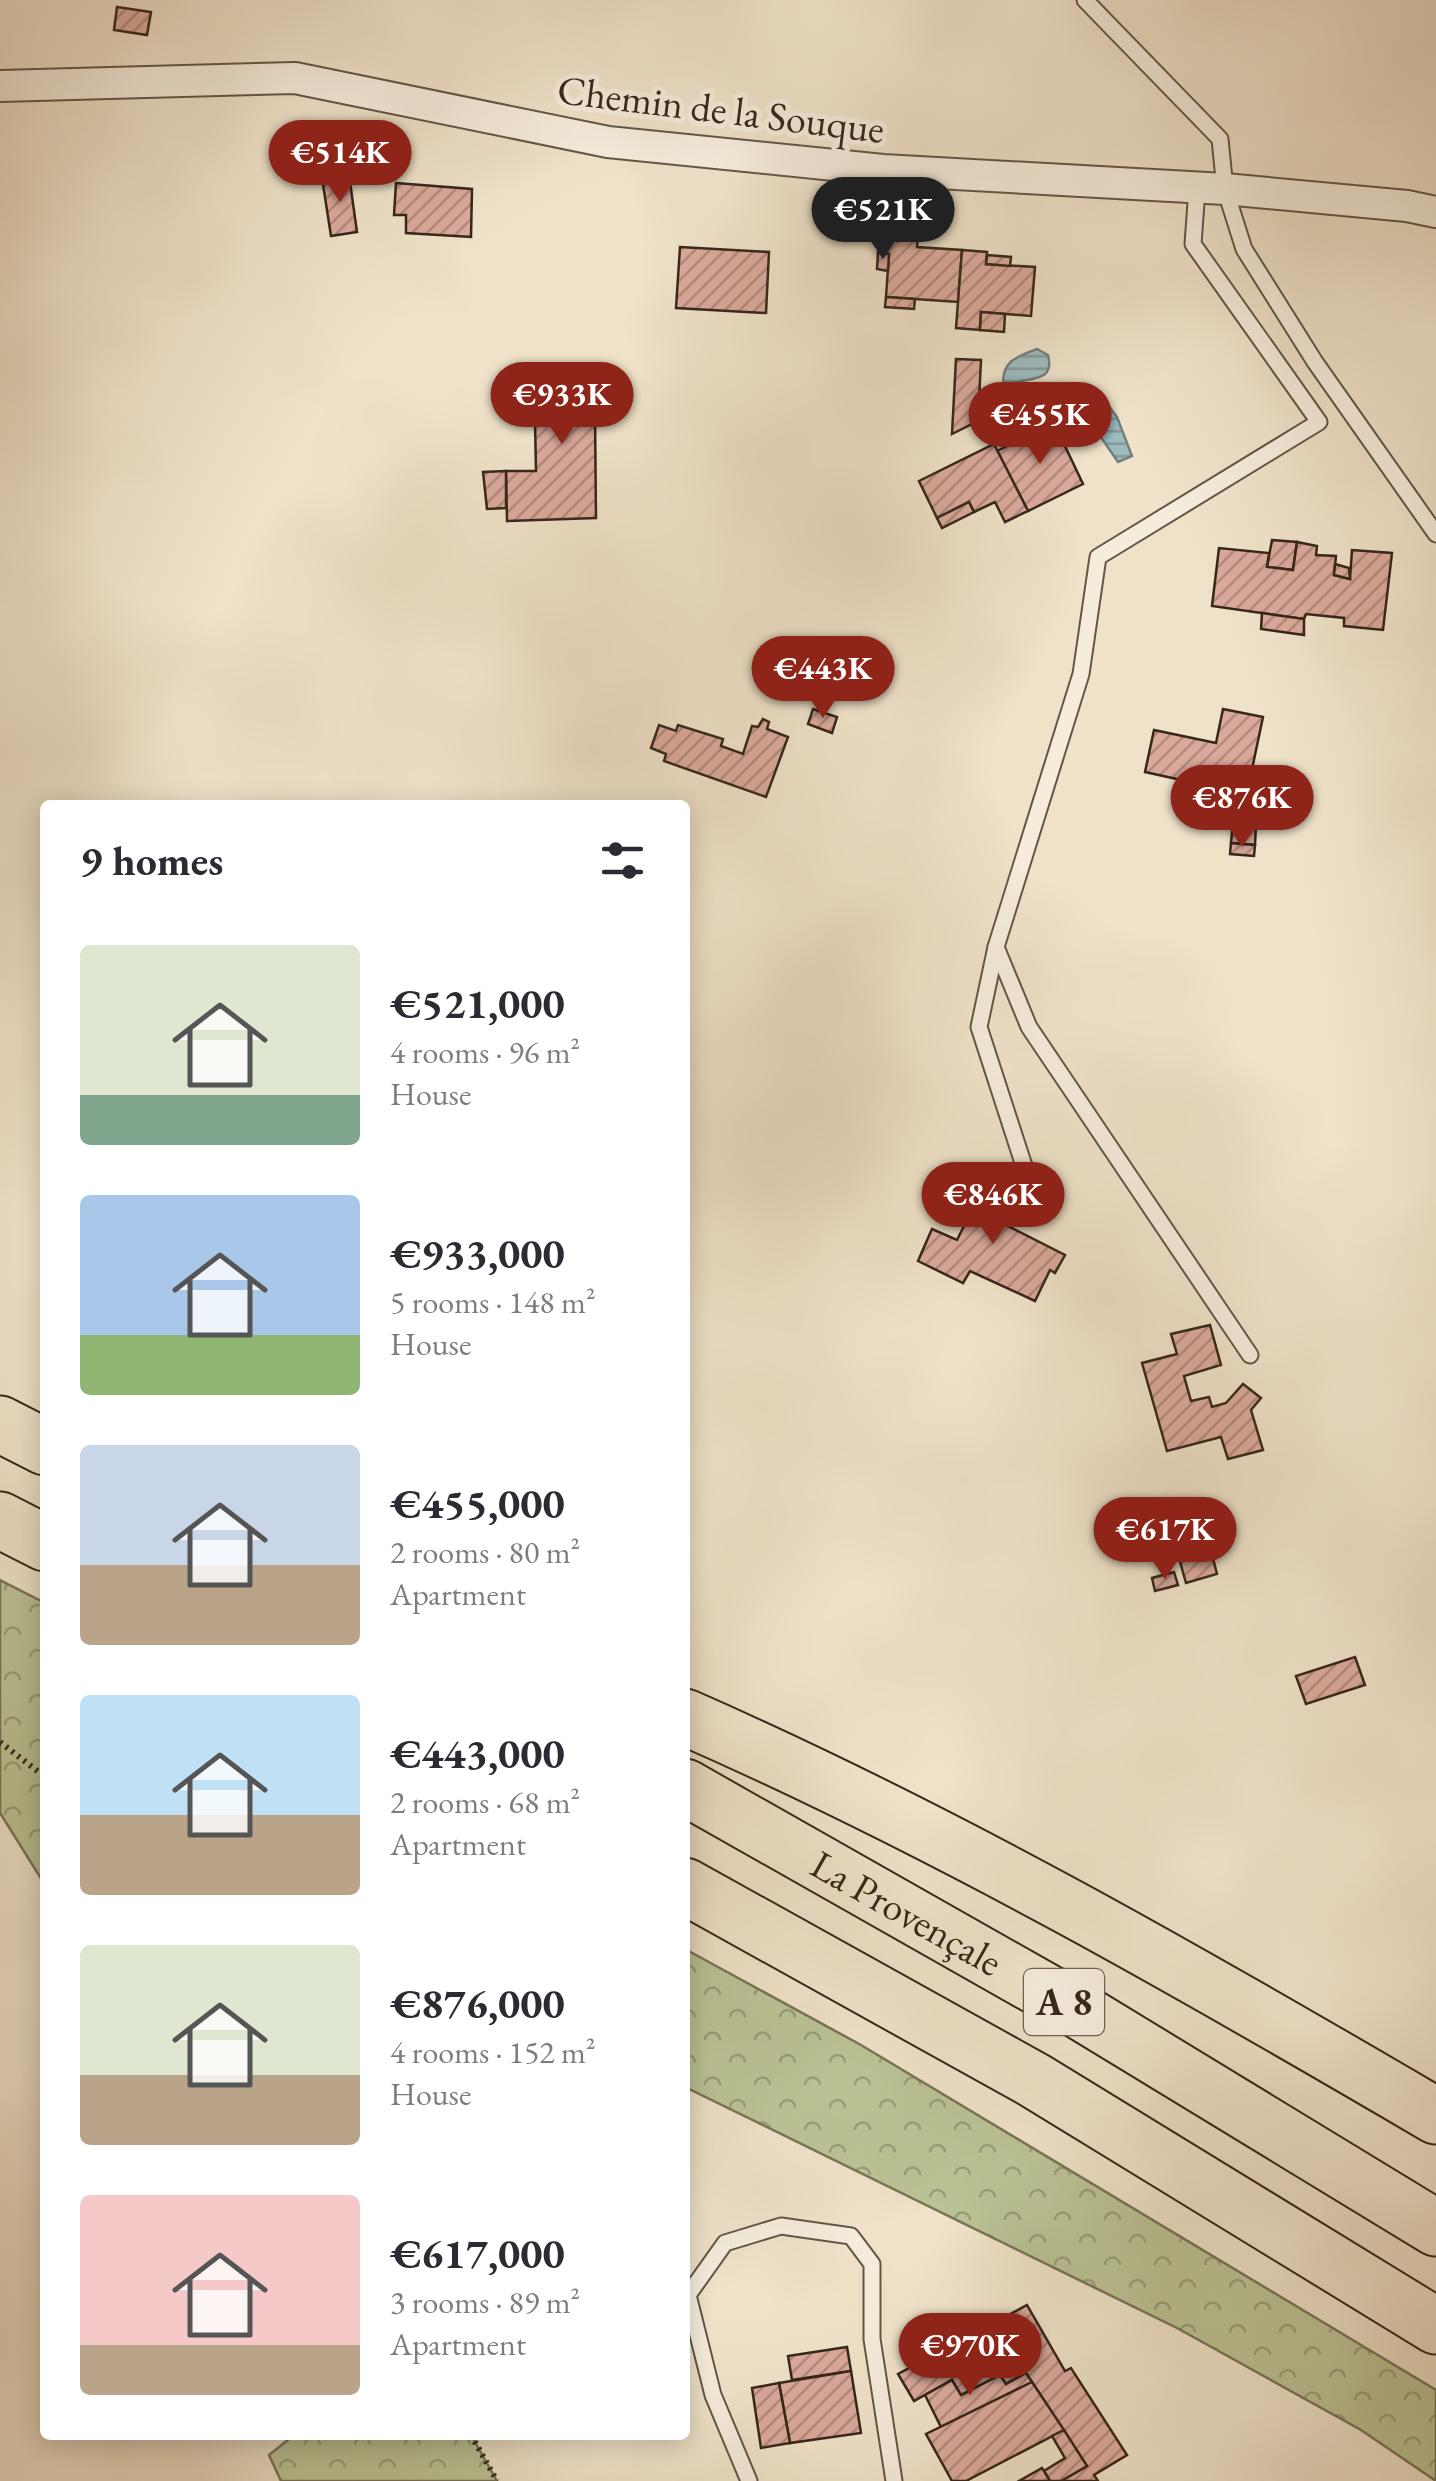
<!DOCTYPE html>
<meta charset="utf-8">
<style>
body{margin:0;font-family:"EB Garamond",serif;background:#f2f2f3;color:#2b2b33;height:100vh;display:flex;flex-direction:column;font-size:38px;white-space:nowrap}
*{box-sizing:border-box;margin:0}
p{font-size:32px;color:#7c7c81}
.icon{flex:none;width:55px;height:55px;fill:none;stroke:currentColor;stroke-width:2;stroke-linecap:round;stroke-linejoin:round}
.map{position:relative;flex:1;overflow:hidden}
.panel{position:absolute;left:40px;top:800px;width:650px;height:1640px;display:flex;flex-direction:column;background:#fff;border-radius:10px;box-shadow:0 5px 25px #0003}
.panel>*{flex:none}
.price{position:absolute;translate:-50% -85px;padding:0 22px;border-radius:35px;background:#8f2418;color:#fff;font-size:32px;line-height:65px;filter:drop-shadow(0 2px 5px #0008)}
.price::after{content:'';position:absolute;left:50%;top:60px;width:30px;height:22px;margin-left:-15px;background:inherit;clip-path:polygon(0 0,100% 0,50% 100%)}
.price.on{background:#222;color:#fff}
ul{padding:0;list-style:none}
li{display:flex;align-items:center;gap:30px;height:250px;padding:0 40px}
li span{display:grid;place-items:center;flex:none;width:280px;height:200px;border-radius:10px;color:#555}
li>.icon{margin-inline-start:auto}
span .icon{width:120px;height:120px;fill:#fffc;stroke-width:1}
li b{font-size:42px}
h2{display:flex;justify-content:space-between;align-items:center;height:120px;padding:0 40px;font-size:42px}
.map>svg:first-child{display:block}
.forest{fill:url(#forest-crowns);stroke:#787558;stroke-width:2.5}
.water{fill:url(#water-rules);stroke:#74807d;stroke-width:2.5}
.building{fill:url(#building-hatch);stroke:#36271a;stroke-width:2.5}
.lines{fill:none;stroke-linecap:round;stroke-linejoin:round}
.service-casing{stroke:#645646;stroke-width:19}
.minor-casing{stroke:#645646;stroke-width:34}
.motorway-casing{stroke:#36271a;stroke-width:59}
.path{stroke:#36271a;stroke-width:6;stroke-dasharray:2.5 5;stroke-linecap:butt}
.service{stroke:#f5ecdc;stroke-width:15}
.minor{stroke:#f5ecdc;stroke-width:30}
.motorway{stroke:#efe2c9;stroke-width:55}
.labels{text-anchor:middle;stroke-width:10;stroke-linejoin:round;paint-order:stroke}
.shield{fill:#f5ecdc;stroke:#6f6254;stroke-width:2.5}
.shield-label{font-size:38px;font-weight:bold;fill:#36271a}
.street-label{font-size:40px;fill:#36271a;stroke:#f5ecdc}
</style>
<div class="map">
<svg width="1436" height="2481" viewBox="0 0 1436 2481">
<defs>
<pattern id="forest-crowns" width="20" height="18" patternUnits="userSpaceOnUse" patternTransform="scale(2.5)"><rect width="20" height="18" fill="#bbc395"/><path d="M2 6a3 3 0 1 1 6 0M12 15a3 3 0 1 1 6 0" fill="none" stroke="#999e79"/></pattern>
<pattern id="water-rules" width="6" height="5" patternUnits="userSpaceOnUse" patternTransform="scale(2.5)"><rect width="6" height="5" fill="#9dbcbf"/><path d="M0 2.5h6" fill="none" stroke="#81999a"/></pattern>
<pattern id="building-hatch" width="6" height="6" patternUnits="userSpaceOnUse" patternTransform="scale(2.5)"><rect width="6" height="6" fill="#dba99c"/><path d="M-1 1l2-2M0 6l6-6M5 7l2-2" fill="none" stroke="#b28a7e"/></pattern>
</defs>
<rect width="100%" height="100%" fill="#efe2c9"/>
<filter id="stains"><feTurbulence type="fractalNoise" baseFrequency=".002" numOctaves="4"/><feColorMatrix values="0 0 0 0 .2 0 0 0 0 .09 0 0 0 0 .02 0 0 0 .5 -.17"/></filter>
<radialGradient id="worn" r=".72"><stop offset=".6" stop-color="#630" stop-opacity="0"/><stop offset="1" stop-color="#630" stop-opacity=".3"/></radialGradient>
<g class="forest">
<polygon points="0,1580 45,1603 45,1885 0,1813"/>
<polygon points="685,1949 861,2045 1436,2390 1436,2481 1361,2430 1177,2328 685,2087"/>
<polygon points="294,2435 471,2435 497,2481 281,2481 269,2455"/>
</g>
<g class="water">
<path d="M1037,349L1048,355C1056,386 1024,375 1007,386L1003,383C1003,360 1017,357 1037,349Z"/>
<polygon points="1103,398 1117,417 1132,456 1118,462 1100,436 1090,404"/>
</g>
<g class="building">
<polygon points="117,7 151,12 147,35 114,30"/>
<polygon points="339,144 344,169 325,171 322,146"/>
<polygon points="349,175 357,232 331,236 322,178"/>
<polygon points="396,183 472,189 471,237 406,233 406,215 394,215"/>
<polygon points="880,225 919,228 917,247 962,250 958,302 886,297 889,254 878,253"/>
<polygon points="680,247 769,252 766,313 676,308"/>
<polygon points="962,250 987,252 986,264 1035,267 1031,316 981,312 980,330 956,328"/>
<polygon points="878,253 889,254 888,271 877,269"/>
<polygon points="987,255 1011,257 1010,266 986,264"/>
<polygon points="886,297 915,299 914,309 885,307"/>
<polygon points="981,312 1005,314 1004,332 980,330"/>
<polygon points="956,359 981,360 978,421 952,434"/>
<polygon points="612,368 615,412 595,413 596,518 507,521 506,471 536,471 534,370"/>
<polygon points="1054,423 1083,484 1028,511 997,451"/>
<polygon points="994,444 1028,511 1005,522 995,502 974,512 969,502 937,518 919,481"/>
<polygon points="506,471 506,508 487,509 483,472"/>
<polygon points="969,502 974,512 942,528 937,518"/>
<polygon points="1272,540 1297,542 1293,570 1267,567"/>
<polygon points="1297,542 1317,546 1316,555 1336,556 1334,575 1350,579 1352,550 1392,553 1383,630 1344,626 1344,618 1306,614 1304,619 1212,606 1219,548 1269,553 1267,567 1293,570"/>
<polygon points="1335,564 1349,568 1350,579 1334,575"/>
<polygon points="1262,613 1304,619 1304,635 1261,629"/>
<polygon points="813,709 837,717 832,733 808,724"/>
<polygon points="1223,709 1263,717 1251,774 1218,767 1213,787 1145,772 1154,730 1216,743"/>
<polygon points="763,719 769,722 767,729 788,737 766,797 664,761 666,754 651,748 659,725 676,731 678,725 723,739 721,746 743,754 752,726 758,727"/>
<polygon points="1218,767 1251,774 1247,794 1213,787"/>
<polygon points="1233,822 1256,824 1255,845 1231,843"/>
<polygon points="1231,843 1255,845 1254,856 1230,854"/>
<polygon points="992,1170 1015,1181 996,1220 1065,1255 1055,1273 1050,1270 1035,1301 970,1271 963,1283 918,1261 932,1229 957,1240"/>
<polygon points="1210,1325 1221,1365 1184,1376 1191,1401 1209,1397 1212,1407 1226,1403 1243,1384 1261,1398 1251,1410 1263,1450 1228,1459 1221,1437 1167,1451 1142,1363 1177,1354 1171,1334"/>
<polygon points="1209,1543 1217,1574 1186,1583 1177,1551"/>
<polygon points="1174,1572 1178,1585 1155,1591 1152,1578"/>
<polygon points="1355,1657 1365,1685 1306,1704 1296,1676"/>
<polygon points="1027,2305 1065,2371 1071,2368 1127,2455 1094,2475 1098,2481 1061,2481 1087,2466 1026,2373 1006,2384 1000,2375 961,2395 952,2380 914,2401 898,2374"/>
<polygon points="847,2347 851,2371 792,2380 788,2356"/>
<polygon points="851,2371 861,2433 790,2443 779,2383"/>
<polygon points="1026,2373 1032,2382 941,2427 925,2395 952,2380 961,2395 1000,2375 1006,2384"/>
<polygon points="1032,2382 1064,2430 966,2481 952,2481 926,2434"/>
<polygon points="779,2383 790,2443 761,2448 752,2388"/>
<polygon points="1064,2430 1087,2466 1061,2481 1050,2481 1044,2471 1065,2458 1052,2436"/>
<polygon points="1042,2468 1050,2481 1019,2481"/>
</g>
<g class="lines">
<defs>
<g id="service">
<polyline points="1085,0 1220,139 1225,189 1244,249 1315,362 1436,534"/>
<polyline points="996,947 1029,1027 1250,1355"/>
<polyline points="1037,1206 979,1027 996,947 1081,674 1098,557 1319,422 1193,244 1197,189"/>
<polyline points="749,2481 713,2395 688,2295 725,2243 781,2226 851,2236 872,2264 872,2339 894,2481"/>
</g>
<polyline id="minor" points="0,86 295,78 608,142 883,170 1225,189 1407,206 1436,212"/>
<g id="motorway">
<polyline points="0,1424 45,1447"/>
<polyline points="0,1520 45,1543"/>
<path d="M685,1717C945,1831 1192,1973 1436,2116"/>
<path id="s1" d="M685,1787L1073,2007L1436,2228"/>
<polyline points="685,1886 1034,2080 1436,2326"/>
</g>
</defs>
<use href="#service" class="service-casing"/>
<use href="#minor" class="minor-casing"/>
<use href="#motorway" class="motorway-casing"/>
<g class="path">
<polyline points="0,1742 45,1777"/>
<polyline points="471,2435 497,2481"/>
</g>
<use href="#service" class="service"/>
<use href="#minor" class="minor"/>
<use href="#motorway" class="motorway"/>
</g>
<g class="labels">
<rect class="shield" x="1024" y="1969" width="80" height="66" rx="8"/>
<g class="shield-label">
<text x="1064" y="2015">A 8</text>
</g>
<g class="street-label">
<text transform="translate(721 109) rotate(7)" y="14">Chemin de la Souque</text>
<text dy="14" stroke="none"><textPath href="#s1" startOffset="255">La Provençale</textPath></text>
</g>
</g>
<rect width="100%" height="100%" filter="url(#stains)"/>
<rect width="100%" height="100%" fill="url(#worn)"/>
</svg>
<b class="price" style="left:340px;top:205px">€514K</b>
<b class="price on" style="left:883px;top:262px">€521K</b>
<b class="price" style="left:562px;top:447px">€933K</b>
<b class="price" style="left:1040px;top:467px">€455K</b>
<b class="price" style="left:823px;top:721px">€443K</b>
<b class="price" style="left:1242px;top:850px">€876K</b>
<b class="price" style="left:993px;top:1247px">€846K</b>
<b class="price" style="left:1165px;top:1582px">€617K</b>
<b class="price" style="left:970px;top:2398px">€970K</b>
<section class="panel">
<h2>9 homes<svg class="icon" aria-label="filters" viewBox="0 0 24 24"><path d="M4 7h16M4 17h16"/><circle cx="9" cy="7" r="2"/><circle cx="15" cy="17" r="2"/></svg></h2>
<ul>
<li><span style="background:linear-gradient(#dfe7d0 75%,#7fa58c 0)"><svg class="icon" aria-label="home" viewBox="0 0 24 24"><path d="M3 11l9-7 9 7M6 9v11h12V9"/></svg></span><div><b>€521,000</b><p>4 rooms · 96 m²</p><p>House</p></div></li>
<li><span style="background:linear-gradient(#a9c7e8 70%,#8fb573 0)"><svg class="icon" aria-label="home" viewBox="0 0 24 24"><path d="M3 11l9-7 9 7M6 9v11h12V9"/></svg></span><div><b>€933,000</b><p>5 rooms · 148 m²</p><p>House</p></div></li>
<li><span style="background:linear-gradient(#c9d6e8 60%,#b9a48a 0)"><svg class="icon" aria-label="home" viewBox="0 0 24 24"><path d="M3 11l9-7 9 7M6 9v11h12V9"/></svg></span><div><b>€455,000</b><p>2 rooms · 80 m²</p><p>Apartment</p></div></li>
<li><span style="background:linear-gradient(#bfe0f5 60%,#b9a48a 0)"><svg class="icon" aria-label="home" viewBox="0 0 24 24"><path d="M3 11l9-7 9 7M6 9v11h12V9"/></svg></span><div><b>€443,000</b><p>2 rooms · 68 m²</p><p>Apartment</p></div></li>
<li><span style="background:linear-gradient(#dfe7d0 65%,#b9a48a 0)"><svg class="icon" aria-label="home" viewBox="0 0 24 24"><path d="M3 11l9-7 9 7M6 9v11h12V9"/></svg></span><div><b>€876,000</b><p>4 rooms · 152 m²</p><p>House</p></div></li>
<li><span style="background:linear-gradient(#f6c9c9 75%,#b9a48a 0)"><svg class="icon" aria-label="home" viewBox="0 0 24 24"><path d="M3 11l9-7 9 7M6 9v11h12V9"/></svg></span><div><b>€617,000</b><p>3 rooms · 89 m²</p><p>Apartment</p></div></li>
</ul>
</section>
</div>
